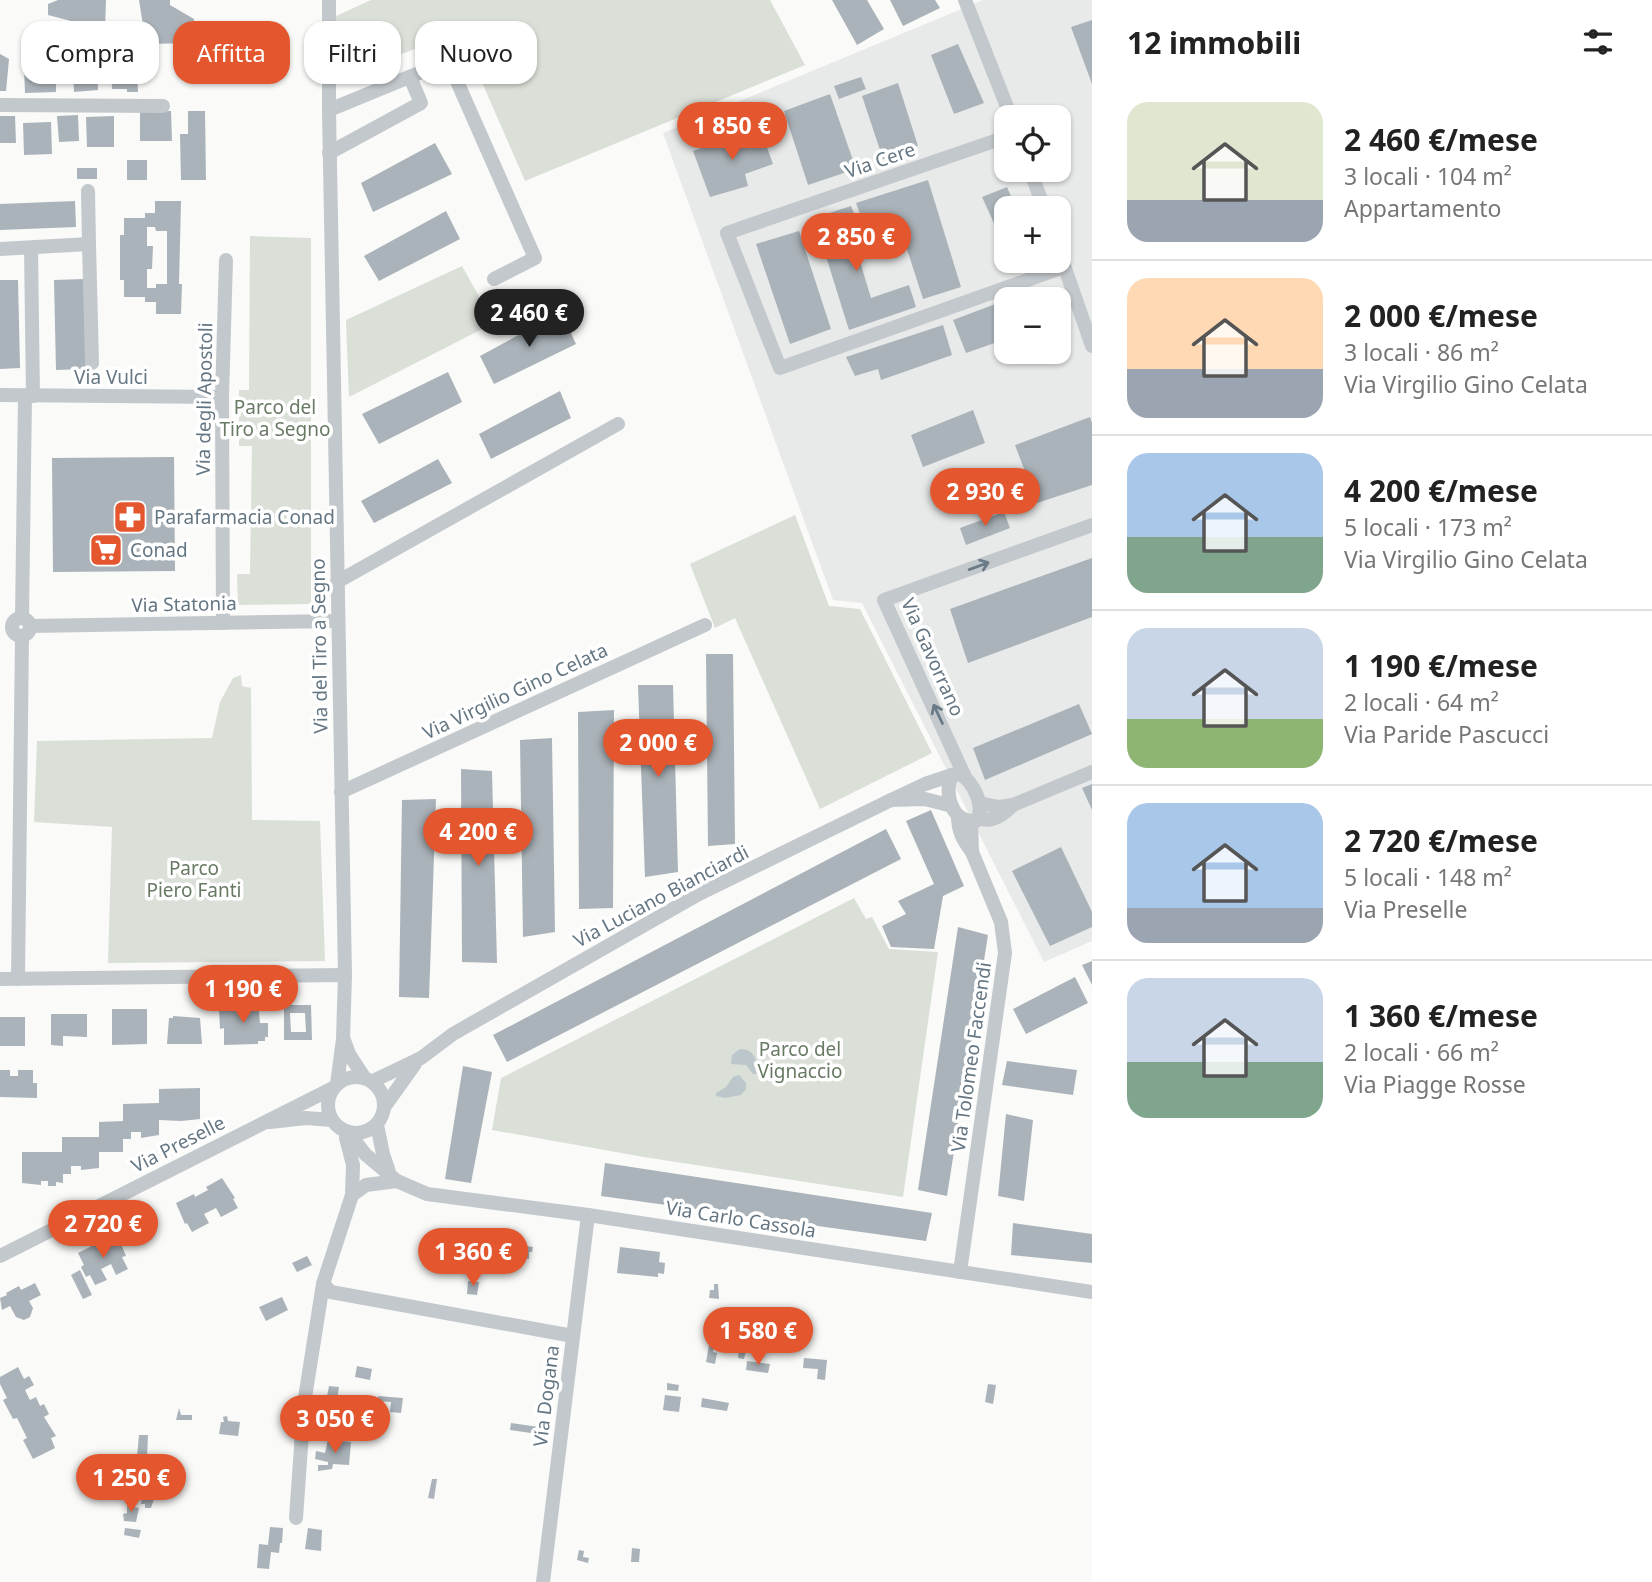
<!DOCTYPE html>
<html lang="it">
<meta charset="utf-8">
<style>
body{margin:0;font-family:"Noto Sans",sans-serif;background:#f6f6f6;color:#222;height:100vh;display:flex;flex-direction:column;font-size:26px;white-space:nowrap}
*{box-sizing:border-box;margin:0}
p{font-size:23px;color:#767676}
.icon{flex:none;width:38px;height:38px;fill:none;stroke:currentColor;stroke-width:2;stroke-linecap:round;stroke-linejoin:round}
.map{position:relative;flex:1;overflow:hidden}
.details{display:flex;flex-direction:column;background:#fff;width:560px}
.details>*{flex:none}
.banner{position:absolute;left:21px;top:21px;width:665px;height:63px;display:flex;gap:14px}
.buttons{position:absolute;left:994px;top:105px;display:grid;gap:14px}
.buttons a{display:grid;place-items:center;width:77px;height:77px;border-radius:14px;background:#fff;box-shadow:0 2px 5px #0004;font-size:35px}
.price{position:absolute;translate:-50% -60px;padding:0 16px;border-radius:24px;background:#e4572e;color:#fff;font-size:23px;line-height:46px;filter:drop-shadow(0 2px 4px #0008)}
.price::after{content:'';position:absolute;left:50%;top:42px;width:21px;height:16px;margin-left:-10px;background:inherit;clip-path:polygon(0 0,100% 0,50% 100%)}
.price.active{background:#222;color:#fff}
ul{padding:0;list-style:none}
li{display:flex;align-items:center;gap:21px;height:175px;padding:0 35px}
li+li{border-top:2px solid #e0e0e0}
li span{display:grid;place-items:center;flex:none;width:196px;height:140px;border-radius:21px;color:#555}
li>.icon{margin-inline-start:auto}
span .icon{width:84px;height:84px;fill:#fffc;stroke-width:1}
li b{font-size:30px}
h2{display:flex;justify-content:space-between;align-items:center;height:84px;padding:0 35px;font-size:30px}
.tag{padding:0 24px;border-radius:21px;background:#fff;box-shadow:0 2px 5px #0004;font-size:24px;line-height:63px}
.tag.active{background:#e4572e;color:#fff}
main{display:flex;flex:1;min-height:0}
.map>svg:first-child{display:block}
.built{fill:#e8e9e9;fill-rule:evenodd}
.green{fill:#dadfd7}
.water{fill:#bbc7cb}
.building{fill:#aab3b9;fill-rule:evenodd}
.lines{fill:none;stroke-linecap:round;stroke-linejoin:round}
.street{stroke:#c3c8cc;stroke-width:14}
.oneway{stroke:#6a7a87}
.labels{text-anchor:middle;stroke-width:7;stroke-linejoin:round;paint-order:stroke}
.street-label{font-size:19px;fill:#657683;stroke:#fff}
.park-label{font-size:19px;fill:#687a64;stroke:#fff}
.poi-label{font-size:19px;fill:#657683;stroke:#fff;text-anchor:start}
</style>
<main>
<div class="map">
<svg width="1092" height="1582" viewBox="0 0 1092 1582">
<rect width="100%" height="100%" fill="#fafaf8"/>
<path class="built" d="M983,0H1092V941L1044,962L862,603L833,600L663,133ZM1006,117H1059V170H1006ZM1006,208H1059V261H1006ZM1006,299H1059V352H1006Z"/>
<g class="green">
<polygon points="371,0 770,0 805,65 525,181 460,32 338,78 334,17"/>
<polygon points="250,236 311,238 311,604 238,605 237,574 250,574 252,446 239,446 239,390 249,390"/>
<polygon points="462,266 494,323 349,397 346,320"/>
<polygon points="795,515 829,606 860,609 932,753 820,809 735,618 715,628 690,564"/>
<polygon points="241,675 242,686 251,688 252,820 320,821 325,961 108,963 112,827 34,822 37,741 212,738 220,702 233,678"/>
<polygon points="854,898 866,919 872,917 889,949 938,952 903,1197 644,1157 492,1130 501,1078"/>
</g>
<g class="water">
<path d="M740,1049C755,1049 758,1061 757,1074H753L746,1065L731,1064L732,1055Z"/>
<polygon points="739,1075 746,1083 746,1089 741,1095 725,1098 716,1096 716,1093 726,1087 733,1077"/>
</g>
<g class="building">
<polygon points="58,0 106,0 105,30 48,15 48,4"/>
<polygon points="139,0 170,0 170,5 194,19 193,43 146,44"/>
<polygon points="832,0 867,0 884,29 857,45"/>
<polygon points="890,0 935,0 940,8 903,26"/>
<polygon points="1092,20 1092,84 1071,27"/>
<polygon points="958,44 984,103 954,114 931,55"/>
<polygon points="0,54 9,59 6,91 0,91"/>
<polygon points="137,64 138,92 127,92 127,89 112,89 111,65"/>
<polygon points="50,67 50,77 56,77 56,92 25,93 24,68"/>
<polygon points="97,67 98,90 74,92 73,68"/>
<polygon points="861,77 866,89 839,99 834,86"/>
<polygon points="898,83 918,146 883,159 862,96"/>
<polygon points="830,94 856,169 808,185 784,111"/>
<polygon points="140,111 171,111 172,141 140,141"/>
<polygon points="188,111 205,111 206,180 181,180 180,134 188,134"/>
<polygon points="78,115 79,141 59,142 57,116"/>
<polygon points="0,116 15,116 16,143 0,143"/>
<polygon points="114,116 114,147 87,147 86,117"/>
<polygon points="51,122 52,154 24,155 23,123"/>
<polygon points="760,128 773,164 745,174 748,186 710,197 693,151"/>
<polygon points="435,143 452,174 373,212 361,183"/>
<rect x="127" y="160" width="20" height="20"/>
<rect x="77" y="168" width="20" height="11"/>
<polygon points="928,180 961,287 923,299 898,221 867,232 856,203"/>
<polygon points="1007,187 1016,208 1006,208 1006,229 998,232 982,197"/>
<polygon points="75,201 76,227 0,230 0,204"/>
<path d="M155,201H181L179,284H182L181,314H156V302H145V297H124V280H120V235H124V218H145V213H155ZM147,227H155L156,231H167V284H156V288H147V269H152L153,246H147Z"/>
<polygon points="851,206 861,232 852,235 871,298 909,285 916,307 849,330 814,218"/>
<polygon points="446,211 460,239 379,281 364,256"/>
<polygon points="799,231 831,329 790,344 756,244"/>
<polygon points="1006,239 1006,261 1036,261 1009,272 999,242"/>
<polygon points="84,279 86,369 56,370 54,280"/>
<polygon points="0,280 18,280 20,368 0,369"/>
<polygon points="1006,300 1006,339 966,353 953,320"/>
<polygon points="561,312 576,344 494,384 480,356"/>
<polygon points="943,325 952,355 881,380 878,369 855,376 846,357"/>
<polygon points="448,372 462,402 379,444 362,414"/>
<polygon points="560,391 571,418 491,459 479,434"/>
<polygon points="973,410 985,443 923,467 911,435"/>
<polygon points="1090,417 1092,423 1092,485 1037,503 1015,445"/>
<polygon points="174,457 175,571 53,572 52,458"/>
<polygon points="438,459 452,483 374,523 361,501"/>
<polygon points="1004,512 1010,528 966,545 960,528"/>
<polygon points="1092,558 1092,617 968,663 950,609"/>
<polygon points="706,654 733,654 735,844 708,846"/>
<polygon points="638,685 673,685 678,872 645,877"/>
<polygon points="1079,704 1092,734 985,780 973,748"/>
<polygon points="614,710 613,908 579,909 578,712"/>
<polygon points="552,738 555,932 523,937 520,740"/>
<polygon points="461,769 492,771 497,963 462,962"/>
<polygon points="1092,784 1092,810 1082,788"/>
<polygon points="436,799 429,998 399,997 402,800"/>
<polygon points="931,810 964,886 943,896 934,949 891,947 882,926 906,914 898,901 934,884 906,821"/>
<polygon points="886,829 901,859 507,1062 493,1035"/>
<polygon points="1061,847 1092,912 1092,927 1050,946 1012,871"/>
<polygon points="958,927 988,935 947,1196 918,1190"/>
<polygon points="1092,961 1092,985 1082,965"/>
<polygon points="1075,977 1088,1003 1026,1034 1013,1009"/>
<polygon points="258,1003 260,1023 268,1023 268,1037 265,1037 265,1041 258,1041 258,1044 224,1045 224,1028 220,1029 219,1008 243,1007 243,1004"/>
<path d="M284,1005H311L312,1040H284ZM290,1013H305L306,1032H291Z"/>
<polygon points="112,1009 147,1009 147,1044 112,1045"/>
<polygon points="51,1014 87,1014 87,1037 63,1036 63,1046 51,1045"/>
<polygon points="173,1016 200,1018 202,1044 167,1044 169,1018 173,1018"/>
<rect x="0" y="1017" width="25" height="29"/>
<polygon points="1007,1061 1077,1070 1073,1095 1002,1085"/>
<polygon points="463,1066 492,1072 471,1183 445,1179"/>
<polygon points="0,1070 10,1070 10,1076 18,1076 18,1070 33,1070 33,1083 37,1083 37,1098 0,1097"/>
<polygon points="200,1088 200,1119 181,1121 159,1120 159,1135 141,1138 141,1132 131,1132 131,1139 123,1139 123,1152 99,1152 99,1168 81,1170 81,1166 71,1166 71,1174 63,1174 63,1183 56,1182 56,1186 48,1186 48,1181 41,1181 41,1185 22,1183 22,1152 62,1152 62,1137 99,1137 99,1122 123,1121 123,1104 159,1103 159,1089"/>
<polygon points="1006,1114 1033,1120 1024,1201 998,1196"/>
<polygon points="605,1163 932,1213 926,1241 601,1196"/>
<polygon points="222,1178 235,1198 233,1199 238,1208 221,1217 216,1208 204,1214 209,1223 192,1232 187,1223 185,1224 176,1203 194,1194 195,1197 208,1190 206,1187"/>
<polygon points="1013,1223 1092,1234 1092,1263 1011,1255"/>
<polygon points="111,1236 116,1246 121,1244 126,1256 122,1257 128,1269 116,1275 111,1264 101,1269 107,1280 95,1285 90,1275 86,1277 81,1267 84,1265 78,1253"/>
<polygon points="489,1241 533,1247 532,1252 529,1252 529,1259 521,1258 520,1267 495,1265 496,1249 494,1249 492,1262 486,1261"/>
<polygon points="620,1247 660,1252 659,1262 665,1263 664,1274 658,1273 658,1277 617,1273"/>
<polygon points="307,1256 312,1265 297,1272 292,1263"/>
<polygon points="475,1265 481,1265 479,1276 475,1276 475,1279 469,1278 470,1271 476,1272"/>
<polygon points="80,1270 92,1295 83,1299 71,1275"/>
<polygon points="468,1281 479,1282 477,1295 467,1294"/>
<polygon points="35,1283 41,1295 29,1301 33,1308 30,1317 24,1320 16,1317 10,1306 2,1310 0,1298 7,1295 6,1293 19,1286 21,1290"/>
<polygon points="714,1284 718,1284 719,1299 709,1298 710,1290 714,1290"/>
<polygon points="282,1297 288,1310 266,1321 259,1307"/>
<polygon points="740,1342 748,1343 744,1359 738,1358"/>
<polygon points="709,1345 714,1346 713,1352 717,1353 715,1364 706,1362"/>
<polygon points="804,1358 827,1360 825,1380 817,1379 818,1369 803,1368"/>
<polygon points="747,1361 770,1364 768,1373 746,1370"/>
<polygon points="357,1366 372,1369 370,1380 355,1377"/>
<polygon points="18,1367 24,1379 29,1376 34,1385 25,1390 30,1400 36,1397 40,1406 44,1404 49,1414 44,1417 56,1436 51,1438 55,1448 33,1459 23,1440 27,1438 17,1418 13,1419 3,1400 7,1398 0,1384 0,1377"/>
<polygon points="667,1383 679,1385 678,1391 667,1390"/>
<polygon points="988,1384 996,1385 993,1404 985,1402"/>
<polygon points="329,1386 339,1387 337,1401 350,1402 350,1398 359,1399 357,1410 354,1409 352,1419 317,1414 318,1401 326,1402"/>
<polygon points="665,1395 681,1397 679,1412 663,1410"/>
<polygon points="378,1396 403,1398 401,1413 390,1412 391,1402 378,1401"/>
<polygon points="368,1397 377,1400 375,1404 383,1406 382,1413 365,1408"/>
<polygon points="702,1398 729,1403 727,1411 701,1407"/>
<polygon points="179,1408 181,1415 192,1415 192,1420 176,1420"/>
<polygon points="227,1416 228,1421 240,1422 238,1436 219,1434 221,1422 224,1422 223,1417"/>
<polygon points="511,1423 539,1427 538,1434 510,1430"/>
<polygon points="139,1435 148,1435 147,1457 137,1456"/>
<polygon points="328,1440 351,1442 349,1465 333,1464 332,1469 318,1471 318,1465 328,1465 328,1462 315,1459 316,1451 325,1453"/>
<polygon points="432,1479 437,1479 434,1499 428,1498"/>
<polygon points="143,1493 155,1496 151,1508 145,1508 145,1504 141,1504"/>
<polygon points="127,1506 139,1508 136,1522 124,1521 123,1514 127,1513"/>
<polygon points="270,1527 283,1528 282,1543 280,1543 279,1553 271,1552 269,1569 257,1568 259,1544 268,1545"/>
<polygon points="125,1528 141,1530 139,1538 124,1535"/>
<polygon points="308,1528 322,1530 321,1551 305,1549"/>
<polygon points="632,1548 640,1549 639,1562 631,1562"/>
<polygon points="579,1550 584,1551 583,1557 589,1558 588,1563 577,1560"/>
</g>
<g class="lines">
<g class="street">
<polyline points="329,0 329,110 345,975 343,1039 337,1084"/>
<polyline points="965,0 1011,117"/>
<polyline points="0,105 163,106"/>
<polyline points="329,110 448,61 535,258 494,279"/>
<polyline points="1006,137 727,233 780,368 1064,267"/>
<polyline points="329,153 421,103 410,77"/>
<polyline points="1030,170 1044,208"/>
<polyline points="88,191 89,244"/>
<polyline points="31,248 33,396"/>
<polyline points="0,249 89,244 92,363"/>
<polyline points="1059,251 1092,346"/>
<polyline points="0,395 222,397"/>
<polyline points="337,582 618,424"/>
<circle cx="21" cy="627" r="9"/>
<polyline points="22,618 25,396"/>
<polyline points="223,623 222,397 226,260"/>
<polyline points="30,626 338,621"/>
<path d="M959,774C973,780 986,807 976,821C952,824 943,793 952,775Z"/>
<polyline points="965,777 884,600 1092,525"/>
<polyline points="341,792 705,625"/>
<path d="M979,803L999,807L1013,805C1005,813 991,824 979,818"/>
<polyline points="1013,805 1092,772"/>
<polyline points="952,806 925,799 891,800 925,784 952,775"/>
<path d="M958,816C958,832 963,840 972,852L971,821"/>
<polyline points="0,979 345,975"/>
<polyline points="18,979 22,636"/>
<polyline points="344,1040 349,1054 364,1077"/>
<circle cx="356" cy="1105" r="28"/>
<polyline points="373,1081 421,1058 453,1034 699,894 891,800"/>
<polyline points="385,1106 415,1064"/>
<polyline points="270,1122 306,1118 332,1120"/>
<polyline points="377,1125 383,1154 389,1172"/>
<polyline points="349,1133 365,1154 397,1181 427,1194 588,1215 1092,1292"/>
<polyline points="352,1195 366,1185 397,1181"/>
<polyline points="0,1256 333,1088"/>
<polyline points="960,1272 1005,953 1001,922 972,852"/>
<polyline points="323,1284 331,1292 573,1336"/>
<polyline points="296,1518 304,1404 323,1284 352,1195 353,1165 346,1138"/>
<polyline points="543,1582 588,1215"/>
</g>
</g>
<defs><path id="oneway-shaft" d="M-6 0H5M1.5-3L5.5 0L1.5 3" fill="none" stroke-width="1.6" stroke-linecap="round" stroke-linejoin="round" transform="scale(1.75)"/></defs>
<g class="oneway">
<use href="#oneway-shaft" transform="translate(979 566) rotate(-20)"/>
<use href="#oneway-shaft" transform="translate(938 714) rotate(-115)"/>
</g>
<defs>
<symbol id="pharmacy-square" viewBox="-11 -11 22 22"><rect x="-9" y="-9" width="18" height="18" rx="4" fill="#e4572e" stroke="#fff"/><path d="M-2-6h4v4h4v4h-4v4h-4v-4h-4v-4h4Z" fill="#fff"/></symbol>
<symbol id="supermarket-square" viewBox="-11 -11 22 22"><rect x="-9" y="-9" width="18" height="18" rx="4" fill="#e4572e" stroke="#fff"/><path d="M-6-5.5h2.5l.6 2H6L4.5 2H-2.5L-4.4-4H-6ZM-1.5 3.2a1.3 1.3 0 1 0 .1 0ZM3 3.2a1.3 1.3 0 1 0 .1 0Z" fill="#fff"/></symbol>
</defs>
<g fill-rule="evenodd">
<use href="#pharmacy-square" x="111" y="498" width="38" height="38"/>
<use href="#supermarket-square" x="87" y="531" width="38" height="38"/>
</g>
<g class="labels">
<g class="street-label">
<text transform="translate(880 160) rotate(-19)" y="7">Via Cere</text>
<text x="111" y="384">Via Vulci</text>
<text transform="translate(204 399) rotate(-89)" y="7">Via degli Apostoli</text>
<text transform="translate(184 604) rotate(-1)" y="7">Via Statonia</text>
<text transform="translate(319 646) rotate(-91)" y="7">Via del Tiro a Segno</text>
<text transform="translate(933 657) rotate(66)" y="7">Via Gavorrano</text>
<text transform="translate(515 691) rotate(-25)" y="7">Via Virgilio Gino Celata</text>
<text transform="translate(661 896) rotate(-28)" y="7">Via Luciano Bianciardi</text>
<text transform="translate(971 1057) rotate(-82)" y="7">Via Tolomeo Faccendi</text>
<text transform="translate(178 1144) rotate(-27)" y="7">Via Preselle</text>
<text transform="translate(741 1219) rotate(9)" y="7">Via Carlo Cassola</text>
<text transform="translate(546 1396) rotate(-83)" y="7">Via Dogana</text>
</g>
<g class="park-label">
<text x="275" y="414">Parco del<tspan x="275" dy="22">Tiro a Segno</tspan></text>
<text x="194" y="875">Parco<tspan x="194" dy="22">Piero Fanti</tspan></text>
<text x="800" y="1056">Parco del<tspan x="800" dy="22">Vignaccio</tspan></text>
</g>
<g class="poi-label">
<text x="154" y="524">Parafarmacia Conad</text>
<text x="130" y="557">Conad</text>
</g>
</g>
</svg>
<div class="buttons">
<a><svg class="icon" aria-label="locate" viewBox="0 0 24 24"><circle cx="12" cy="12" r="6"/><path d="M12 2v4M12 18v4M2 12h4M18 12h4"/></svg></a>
<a>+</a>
<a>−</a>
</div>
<b class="price" style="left:732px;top:162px">1 850 €</b>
<b class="price" style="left:856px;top:273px">2 850 €</b>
<b class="price active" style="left:529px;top:349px">2 460 €</b>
<b class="price" style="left:985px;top:528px">2 930 €</b>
<b class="price" style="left:658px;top:779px">2 000 €</b>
<b class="price" style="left:478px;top:868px">4 200 €</b>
<b class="price" style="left:243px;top:1025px">1 190 €</b>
<b class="price" style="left:103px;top:1260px">2 720 €</b>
<b class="price" style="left:473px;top:1288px">1 360 €</b>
<b class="price" style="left:758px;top:1367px">1 580 €</b>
<b class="price" style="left:335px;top:1455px">3 050 €</b>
<b class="price" style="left:131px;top:1514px">1 250 €</b>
<div class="banner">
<a class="tag">Compra</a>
<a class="tag active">Affitta</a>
<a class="tag">Filtri</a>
<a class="tag">Nuovo</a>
</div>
</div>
<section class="details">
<h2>12 immobili<svg class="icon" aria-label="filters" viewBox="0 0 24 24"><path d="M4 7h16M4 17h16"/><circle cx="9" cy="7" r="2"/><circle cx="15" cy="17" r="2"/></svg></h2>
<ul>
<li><span style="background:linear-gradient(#dfe7d0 70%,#9aa5b1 0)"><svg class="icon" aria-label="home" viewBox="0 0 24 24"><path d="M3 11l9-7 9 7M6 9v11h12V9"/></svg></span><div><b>2 460 €/mese</b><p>3 locali · 104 m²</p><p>Appartamento</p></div></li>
<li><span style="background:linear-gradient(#ffd9b3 65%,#9aa5b1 0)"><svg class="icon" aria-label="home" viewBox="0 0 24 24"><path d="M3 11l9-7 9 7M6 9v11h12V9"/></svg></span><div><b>2 000 €/mese</b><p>3 locali · 86 m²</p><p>Via Virgilio Gino Celata</p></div></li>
<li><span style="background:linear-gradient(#a9c7e8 60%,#7fa58c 0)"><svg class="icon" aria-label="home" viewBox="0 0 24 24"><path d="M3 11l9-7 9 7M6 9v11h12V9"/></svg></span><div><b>4 200 €/mese</b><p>5 locali · 173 m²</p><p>Via Virgilio Gino Celata</p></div></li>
<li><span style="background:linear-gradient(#c9d6e8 65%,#8fb573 0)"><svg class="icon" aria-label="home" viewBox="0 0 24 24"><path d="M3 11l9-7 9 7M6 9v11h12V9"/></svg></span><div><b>1 190 €/mese</b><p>2 locali · 64 m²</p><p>Via Paride Pascucci</p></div></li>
<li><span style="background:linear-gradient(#a9c7e8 75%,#9aa5b1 0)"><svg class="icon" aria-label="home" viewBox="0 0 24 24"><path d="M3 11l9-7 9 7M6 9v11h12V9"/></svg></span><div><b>2 720 €/mese</b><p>5 locali · 148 m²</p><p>Via Preselle</p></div></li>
<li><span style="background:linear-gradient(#c9d6e8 60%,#7fa58c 0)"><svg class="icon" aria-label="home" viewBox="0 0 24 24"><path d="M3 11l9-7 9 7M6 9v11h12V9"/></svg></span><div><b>1 360 €/mese</b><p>2 locali · 66 m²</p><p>Via Piagge Rosse</p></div></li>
</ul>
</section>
</main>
